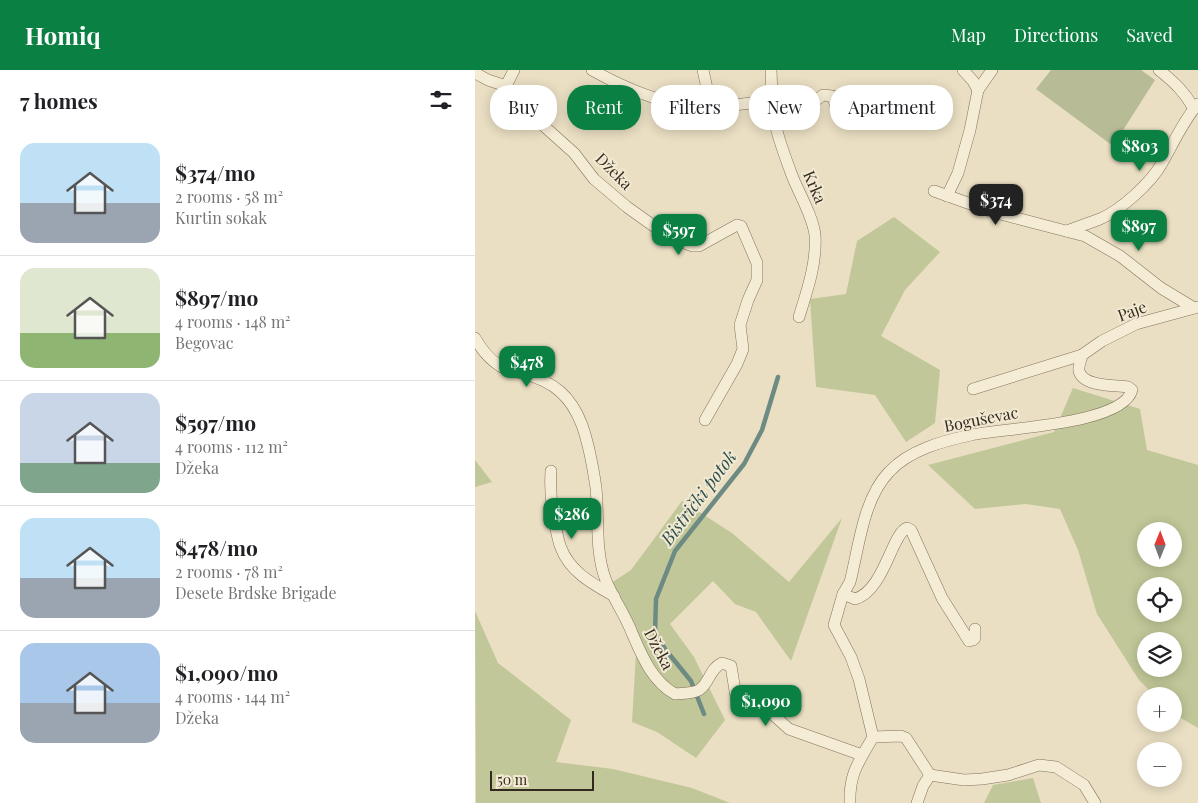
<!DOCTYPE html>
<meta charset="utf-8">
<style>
body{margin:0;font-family:"Playfair Display",serif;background:#f6f6f6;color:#202124;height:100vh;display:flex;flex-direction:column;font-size:19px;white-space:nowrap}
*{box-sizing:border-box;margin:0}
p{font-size:16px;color:#757577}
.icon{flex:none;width:28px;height:28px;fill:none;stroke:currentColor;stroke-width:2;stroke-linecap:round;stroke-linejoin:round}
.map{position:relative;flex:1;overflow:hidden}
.side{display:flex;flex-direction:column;background:#fff;width:475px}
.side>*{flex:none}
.banner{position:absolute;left:15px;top:15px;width:475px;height:45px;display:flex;gap:10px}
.needle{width:32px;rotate:1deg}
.buttons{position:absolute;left:662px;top:452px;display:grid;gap:10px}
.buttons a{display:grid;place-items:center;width:45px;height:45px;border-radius:50%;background:#fff;box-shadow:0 2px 12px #0003;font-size:25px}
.scale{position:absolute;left:15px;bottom:12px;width:104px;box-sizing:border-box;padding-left:5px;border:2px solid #33291e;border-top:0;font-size:14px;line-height:18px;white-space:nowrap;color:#33291e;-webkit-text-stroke:4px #f2e9d2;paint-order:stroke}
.price{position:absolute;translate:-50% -42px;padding:0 11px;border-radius:10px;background:#0b8043;color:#fff;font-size:16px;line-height:32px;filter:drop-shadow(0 1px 2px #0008)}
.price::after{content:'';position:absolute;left:50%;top:30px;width:15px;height:11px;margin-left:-8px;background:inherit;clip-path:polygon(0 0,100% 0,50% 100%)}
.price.active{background:#222;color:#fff}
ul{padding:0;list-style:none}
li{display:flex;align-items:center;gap:15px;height:125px;padding:0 20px}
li+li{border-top:1px solid #e0e0e0}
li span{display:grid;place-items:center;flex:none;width:140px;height:100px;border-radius:15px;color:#555}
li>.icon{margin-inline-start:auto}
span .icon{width:60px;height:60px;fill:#fffc;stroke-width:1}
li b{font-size:21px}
h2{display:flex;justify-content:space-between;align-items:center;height:60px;padding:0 20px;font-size:21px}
.tag{padding:0 18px;border-radius:20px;background:#fff;box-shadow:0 2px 12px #0003;font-size:18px;line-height:45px}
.tag.active{background:#0b8043;color:#fff}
header{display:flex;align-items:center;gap:30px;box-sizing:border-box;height:70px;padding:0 25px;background:#0b8043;color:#fff}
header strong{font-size:24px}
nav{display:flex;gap:28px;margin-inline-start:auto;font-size:18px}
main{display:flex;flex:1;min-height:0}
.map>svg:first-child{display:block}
.green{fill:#c1c798;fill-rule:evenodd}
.cemetery{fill:#b7bc97}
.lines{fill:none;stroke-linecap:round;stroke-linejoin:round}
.stream{stroke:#6d8a83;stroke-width:4.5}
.street-casing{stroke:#82715c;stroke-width:12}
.street{stroke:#f5ecd5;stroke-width:11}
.labels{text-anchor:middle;stroke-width:4;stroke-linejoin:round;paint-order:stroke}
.street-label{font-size:16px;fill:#33291e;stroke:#f2e9d2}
.water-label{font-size:18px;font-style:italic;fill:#2f5250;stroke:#f2e9d2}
</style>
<header>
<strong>Homiq</strong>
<nav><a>Map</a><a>Directions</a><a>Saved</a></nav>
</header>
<main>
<section class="side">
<h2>7 homes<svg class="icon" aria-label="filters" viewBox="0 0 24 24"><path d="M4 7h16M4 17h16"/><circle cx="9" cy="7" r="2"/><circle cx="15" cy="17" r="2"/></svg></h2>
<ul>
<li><span style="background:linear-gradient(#bfe0f5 60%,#9aa5b1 0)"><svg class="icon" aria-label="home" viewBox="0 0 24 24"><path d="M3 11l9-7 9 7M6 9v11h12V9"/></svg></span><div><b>$374/mo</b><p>2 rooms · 58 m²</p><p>Kurtin sokak</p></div></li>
<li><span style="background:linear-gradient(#dfe7d0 65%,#8fb573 0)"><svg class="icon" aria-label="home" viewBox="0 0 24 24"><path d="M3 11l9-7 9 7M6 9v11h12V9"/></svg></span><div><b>$897/mo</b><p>4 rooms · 148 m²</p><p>Begovac</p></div></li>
<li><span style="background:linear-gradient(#c9d6e8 70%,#7fa58c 0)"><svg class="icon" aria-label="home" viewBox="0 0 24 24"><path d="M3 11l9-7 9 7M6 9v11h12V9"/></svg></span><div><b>$597/mo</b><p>4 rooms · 112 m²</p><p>Džeka</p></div></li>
<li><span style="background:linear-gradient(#bfe0f5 60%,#9aa5b1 0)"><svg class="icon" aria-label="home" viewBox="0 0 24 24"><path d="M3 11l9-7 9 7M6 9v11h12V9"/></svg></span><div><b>$478/mo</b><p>2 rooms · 78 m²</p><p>Desete Brdske Brigade</p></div></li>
<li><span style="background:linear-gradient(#a9c7e8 60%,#9aa5b1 0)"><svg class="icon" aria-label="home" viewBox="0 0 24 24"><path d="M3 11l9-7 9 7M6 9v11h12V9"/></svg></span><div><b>$1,090/mo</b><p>4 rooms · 144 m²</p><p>Džeka</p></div></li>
</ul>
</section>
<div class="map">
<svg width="723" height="733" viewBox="0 0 723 733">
<rect width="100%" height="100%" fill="#eadfc3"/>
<g class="green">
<polygon points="419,147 465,182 430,220 406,266 465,300 460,353 431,372 400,325 341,317 335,229 371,224 382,171"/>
<path d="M598,318L665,339L672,380L723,395V658L699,644V626H680L664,610L622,544L603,480L585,439L551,434L500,439L453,395L579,362ZM671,461H699V489H671ZM671,516H699V544H671ZM671,571H699V599H671Z"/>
<polygon points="0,390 17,412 0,417"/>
<polygon points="207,431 257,463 314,512 367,448 316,591 281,542 260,534 238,511 195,554 219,587 250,650 221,688 182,662 157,652 162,566 127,519 156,500"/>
<polygon points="0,541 23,593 96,650 81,692 138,699 217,718 255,733 1,733"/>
<polygon points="558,708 566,733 509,733 518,715"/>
</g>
<polygon class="cemetery" points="576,0 666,0 680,10 638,76 561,19"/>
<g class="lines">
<polyline class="stream" points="229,644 216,611 190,579 180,563 181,529 200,481 269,394 287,360 303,307"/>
<defs>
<g id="street">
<path d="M117,0C151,19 196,38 236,37C256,36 277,33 297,30"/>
<polyline points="228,0 236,37"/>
<path d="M296,0C297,19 296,39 301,57C305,74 312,92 318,108C325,125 338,147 340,165C342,193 332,221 324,247"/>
<polyline points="488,0 498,11 503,20"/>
<path d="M684,0C699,12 710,22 719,39"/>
<polyline points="0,3 13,10 31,16 52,41 99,83 119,109 152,137 194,167 217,176 224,176 262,155 266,156 282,193 282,210 273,230 265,255 268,279 262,294 230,350"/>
<polyline points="31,16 39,0"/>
<polyline points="301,56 324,43 348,25 357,26 365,45"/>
<polyline points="459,121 518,142 610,166 645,186 686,218 719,238"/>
<polyline points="472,126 483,103 495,60 503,20 517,0"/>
<path d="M592,161C603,157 614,153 625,149C646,140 676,113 687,93C697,76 709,49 723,34"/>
<path d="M0,268C6,279 14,289 25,296C32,300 42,302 50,304C79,312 96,326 107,355C114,375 118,397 121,418C124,447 120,480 130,508C137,527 150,544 157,563C167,586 177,611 200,624C207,623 217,624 224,620C235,613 234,599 247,593L256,596L263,639H266L286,625L288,626L294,641L314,659L387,685"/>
<polyline points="498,319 607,285 627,271 661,254 723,237"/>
<path d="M76,401C75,417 76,432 79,447C81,458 82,468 86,478C95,502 118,514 139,526"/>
<path d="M368,524L380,529C409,521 417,463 432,458L436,460L467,528L494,571L498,570L500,568V559"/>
<polyline points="398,667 426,666 431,668 455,705 489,710 507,709 533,705 564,695 581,697 609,715 620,733"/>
<path d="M375,733C374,703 384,692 398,667L384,609L376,587L359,555L368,524L375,512C384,477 388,429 414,402C434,380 468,371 496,365C527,358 648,355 657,320L653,317C640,315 608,317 604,301C603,297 606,290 607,285"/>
<polyline points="442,733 448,716 455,705"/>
</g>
</defs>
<use href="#street" class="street-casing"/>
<use href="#street" class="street"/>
</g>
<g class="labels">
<g class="street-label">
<text transform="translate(139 101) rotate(45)" y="6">Džeka</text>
<text transform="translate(340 117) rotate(67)" y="6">Krka</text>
<text transform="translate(657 241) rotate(-20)" y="6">Paje</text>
<text transform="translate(506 349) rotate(-11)" y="6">Boguševac</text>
<text transform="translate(184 579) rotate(62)" y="6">Džeka</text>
</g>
<g class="water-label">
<text transform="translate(224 428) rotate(-53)" y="6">Bistrički potok</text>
</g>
</g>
</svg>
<div class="buttons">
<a><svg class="needle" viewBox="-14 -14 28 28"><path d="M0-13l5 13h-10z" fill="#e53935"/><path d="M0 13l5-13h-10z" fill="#757577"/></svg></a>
<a><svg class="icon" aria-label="locate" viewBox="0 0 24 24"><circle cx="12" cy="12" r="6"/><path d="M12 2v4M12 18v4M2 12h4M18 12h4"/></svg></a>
<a><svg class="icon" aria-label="layers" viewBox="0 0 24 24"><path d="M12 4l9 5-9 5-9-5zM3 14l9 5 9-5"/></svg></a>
<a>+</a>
<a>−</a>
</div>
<div class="scale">50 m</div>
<b class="price" style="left:665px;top:102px">$803</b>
<b class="price active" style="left:521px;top:156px">$374</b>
<b class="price" style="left:664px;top:182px">$897</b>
<b class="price" style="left:204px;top:186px">$597</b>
<b class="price" style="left:52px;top:318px">$478</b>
<b class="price" style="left:97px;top:470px">$286</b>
<b class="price" style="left:291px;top:657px">$1,090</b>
<div class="banner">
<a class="tag">Buy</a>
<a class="tag active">Rent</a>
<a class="tag">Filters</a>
<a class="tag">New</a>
<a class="tag">Apartment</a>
</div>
</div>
</main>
